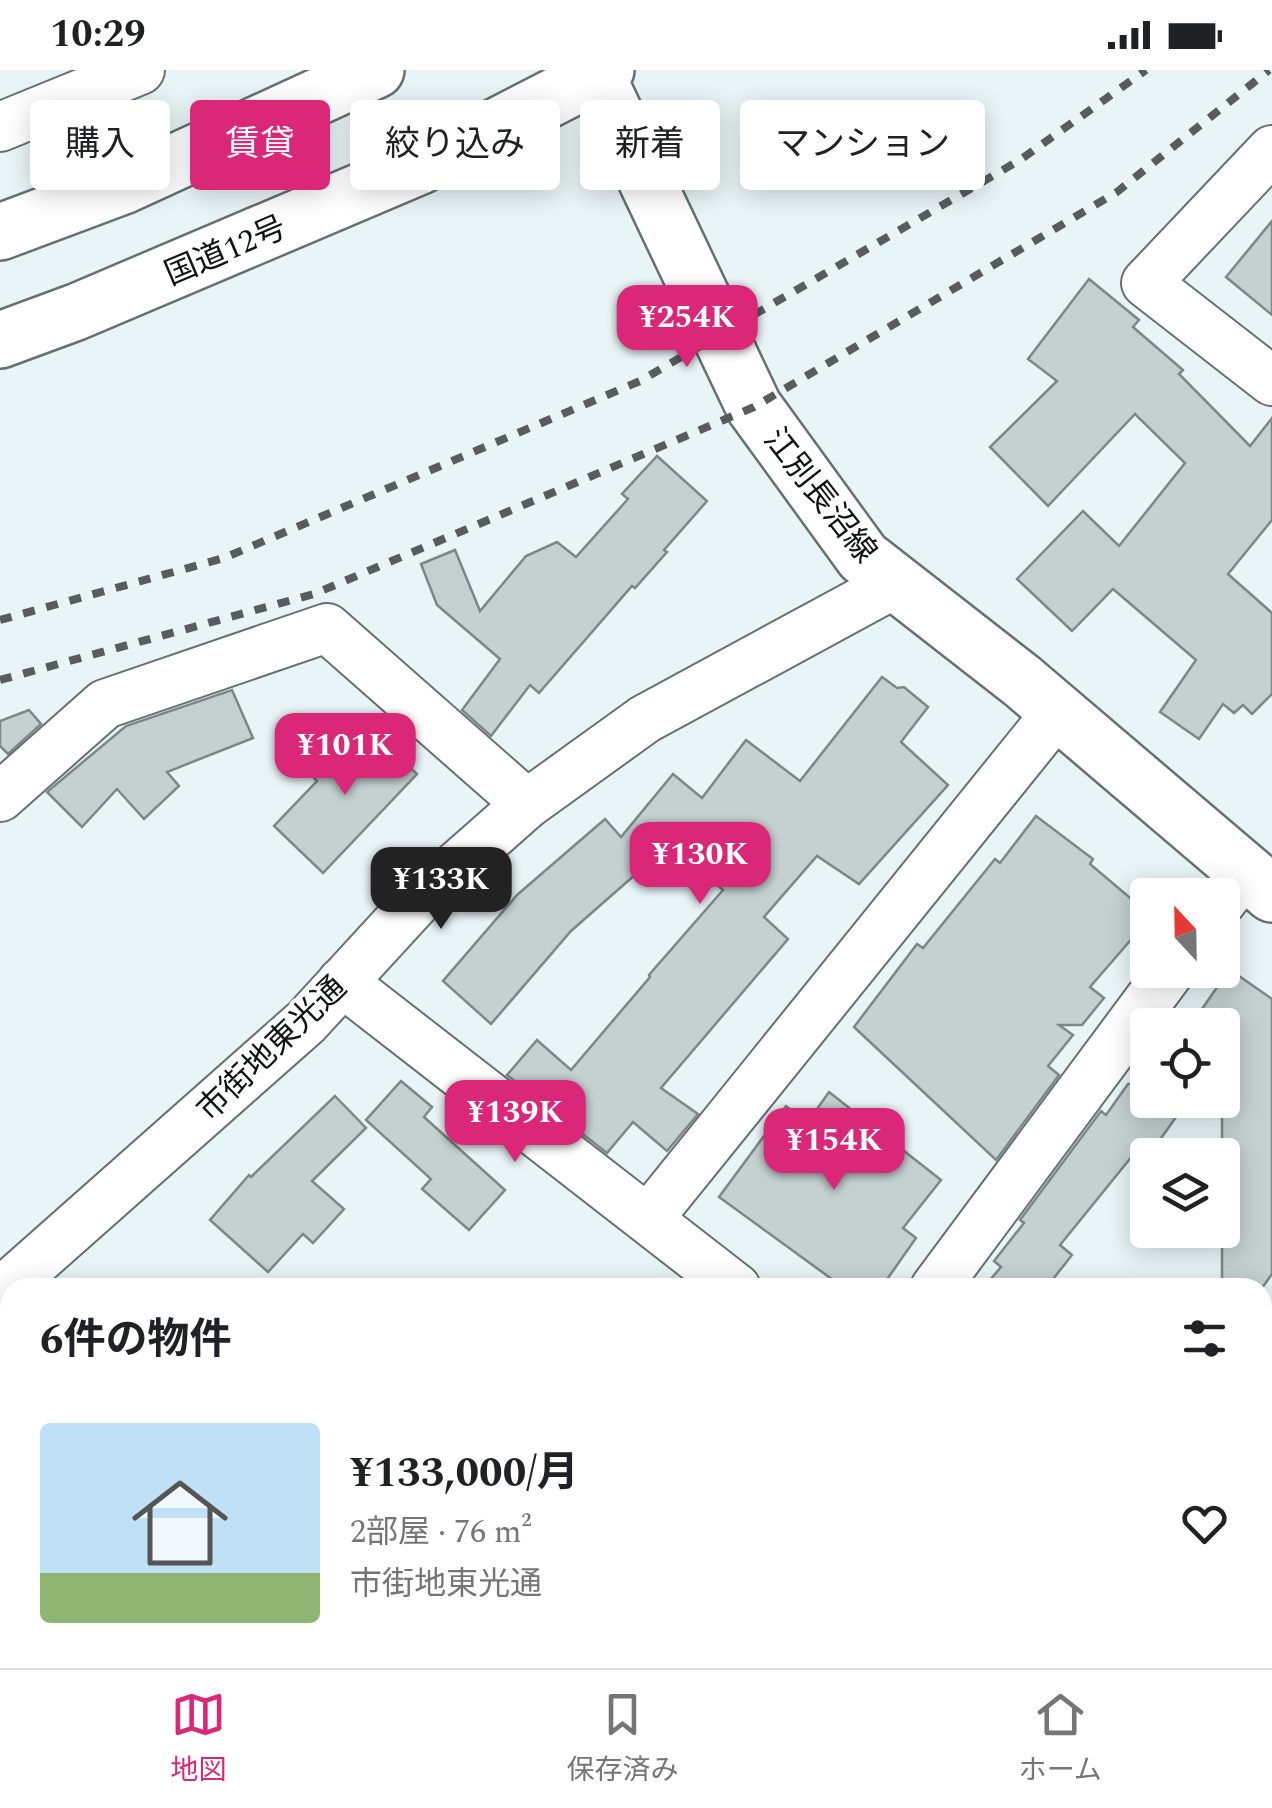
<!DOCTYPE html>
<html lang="ja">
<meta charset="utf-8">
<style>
body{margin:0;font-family:Spectral,"Noto Sans JP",serif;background:#f2f2f2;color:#202124;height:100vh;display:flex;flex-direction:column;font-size:38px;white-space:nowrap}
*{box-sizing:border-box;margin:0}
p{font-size:32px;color:#757577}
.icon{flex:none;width:55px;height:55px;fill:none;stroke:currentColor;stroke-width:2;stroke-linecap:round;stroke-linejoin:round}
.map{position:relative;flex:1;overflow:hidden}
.details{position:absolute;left:0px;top:1208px;width:1272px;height:392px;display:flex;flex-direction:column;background:#fff;border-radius:30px 30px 0 0;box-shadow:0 5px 25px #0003}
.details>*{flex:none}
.guide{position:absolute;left:30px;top:30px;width:1212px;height:90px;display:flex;gap:20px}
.needle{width:65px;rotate:338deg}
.buttons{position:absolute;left:1130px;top:808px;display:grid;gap:20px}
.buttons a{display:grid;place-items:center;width:110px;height:110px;border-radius:10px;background:#fff;box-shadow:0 5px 25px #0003;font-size:50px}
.price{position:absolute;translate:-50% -85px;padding:0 22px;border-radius:20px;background:#db2777;color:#fff;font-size:32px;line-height:65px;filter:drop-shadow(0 2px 5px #0008)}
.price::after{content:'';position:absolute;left:50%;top:60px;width:30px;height:22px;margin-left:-15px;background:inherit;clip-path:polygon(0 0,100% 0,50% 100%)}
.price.active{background:#222;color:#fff}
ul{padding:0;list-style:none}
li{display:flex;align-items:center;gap:30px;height:250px;padding:0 40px}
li+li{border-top:2px solid #e0e0e0}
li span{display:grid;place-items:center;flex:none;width:280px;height:200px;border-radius:10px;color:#555}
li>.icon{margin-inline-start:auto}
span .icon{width:120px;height:120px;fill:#fffc;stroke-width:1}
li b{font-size:42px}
h2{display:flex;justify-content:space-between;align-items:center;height:120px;padding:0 40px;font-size:42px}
.pill{padding:0 35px;border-radius:10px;background:#fff;box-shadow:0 5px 25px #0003;font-size:35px;line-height:90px}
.pill.active{background:#db2777;color:#fff}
.status{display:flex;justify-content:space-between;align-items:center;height:70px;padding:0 50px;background:#fff;direction:ltr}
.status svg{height:28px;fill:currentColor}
.tabs{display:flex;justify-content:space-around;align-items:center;height:140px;border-top:2px solid #e0e0e0;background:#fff;font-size:28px;color:#757577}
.tabs a{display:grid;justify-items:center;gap:5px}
.tabs .active{color:#db2777}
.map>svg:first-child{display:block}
.building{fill:#c5d0d1;stroke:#7d8788;stroke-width:2.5}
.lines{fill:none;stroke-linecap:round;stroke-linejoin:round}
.minor-casing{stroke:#667071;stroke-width:52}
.major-casing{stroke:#667071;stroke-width:60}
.highway-casing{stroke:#667071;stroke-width:60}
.minor{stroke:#fff;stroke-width:48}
.major{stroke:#fff;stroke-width:55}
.highway{stroke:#fff;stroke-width:55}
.rail{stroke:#575d5f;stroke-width:8;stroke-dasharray:12 12;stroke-linecap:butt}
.labels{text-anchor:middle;stroke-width:8;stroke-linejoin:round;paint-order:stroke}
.street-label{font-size:32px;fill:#0e1213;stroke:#fff}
</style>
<div class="status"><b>10:29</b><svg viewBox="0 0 49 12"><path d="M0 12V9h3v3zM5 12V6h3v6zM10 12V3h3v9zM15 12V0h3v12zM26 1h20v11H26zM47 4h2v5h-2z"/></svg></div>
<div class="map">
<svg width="1272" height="1598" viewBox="0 0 1272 1598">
<rect width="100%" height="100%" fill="#e9f4f6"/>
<g class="building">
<polygon points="1272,151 1272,245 1226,207"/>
<polygon points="1089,209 1139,250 1133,257 1183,300 1179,304 1250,376 1272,348 1272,450 1228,504 1272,543 1272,624 1252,644 1243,635 1234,643 1223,634 1199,669 1160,642 1196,590 1113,519 1072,561 1017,509 1083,441 1119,476 1185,393 1135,344 1048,436 990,377 1057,311 1028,289"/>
<polygon points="657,386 707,431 664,480 667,482 635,518 632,516 539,623 530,615 491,666 462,640 500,589 437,535 421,494 455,480 480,541 526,486 557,472 576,487 628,429 622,424"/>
<polygon points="882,607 897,618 904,617 928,637 901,672 948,715 859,814 817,786 764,847 788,869 661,1018 698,1044 667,1081 633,1052 607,1083 507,1005 537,970 571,1000 650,907 649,905 723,820 669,775 571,861 491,954 443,911 517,825 605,749 621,767 673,704 702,728 746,670 800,711"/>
<polygon points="232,620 253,668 167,702 179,716 144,749 117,719 82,757 47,722 126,656"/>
<polygon points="29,640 41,654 8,684 0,676 0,651"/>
<polygon points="363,654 417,704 323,803 274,756 317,711 314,708"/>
<polygon points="1036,746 1093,789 1090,794 1148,843 1148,850 1090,917 1104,928 1082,955 1059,955 1073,965 1048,996 1059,1005 996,1090 854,957 917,874 923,878 995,789 1000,793"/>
<polygon points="1222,894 1272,929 1272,1204 1262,1218 1222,1218 1222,955 1191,955 1222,910"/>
<polygon points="401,1011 432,1037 424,1047 505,1120 469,1160 422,1119 431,1109 366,1050"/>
<polygon points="1128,1014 1143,1014 1148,1017 1148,1030 1167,1030 1181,1040 1152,1081 1142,1074 1060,1175 1072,1185 1046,1218 983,1218 1001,1197 994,1191 1024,1153 1020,1150 1101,1041 1106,1045"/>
<polygon points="829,1022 941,1110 903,1158 916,1168 881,1218 844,1218 719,1127 786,1036 807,1053"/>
<polygon points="335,1026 366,1058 312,1111 344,1139 313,1173 303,1164 268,1202 210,1150 249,1105 251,1107"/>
</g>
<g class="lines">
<defs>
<g id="minor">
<polyline points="0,57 140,0"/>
<polyline points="1272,80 1146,213 1272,311"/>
<polyline points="0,727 105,634 327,558 527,734"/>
<polyline points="1222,831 1245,801"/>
<polyline points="342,912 736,1218"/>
<polyline points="648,1149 1058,641"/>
<polyline points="935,1218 1171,900"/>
<polyline points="0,1223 306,952 418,830 527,734 645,649 896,513"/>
<polyline points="0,1283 10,1292"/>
<polyline points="1262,1287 1272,1272"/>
<polyline points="347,1590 357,1598"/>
<polyline points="165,1598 174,1590"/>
<polyline points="652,1598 658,1590"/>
<polyline points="1067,1598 1072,1590"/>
</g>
<polyline id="major" points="594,0 754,337 863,487 1022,611 1272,824"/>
<g id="highway">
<polyline points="0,162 123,116 376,0"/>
<polyline points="0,270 76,242 418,97 606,0"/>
</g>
</defs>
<use href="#minor" class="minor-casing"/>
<use href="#major" class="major-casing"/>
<use href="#highway" class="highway-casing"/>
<use href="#minor" class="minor"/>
<use href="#major" class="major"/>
<use href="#highway" class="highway"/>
<g class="rail">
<polyline points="0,550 224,488 640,311 1020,90 1146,0"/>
<polyline points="0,610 314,524 754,337 1117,122 1269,0"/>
</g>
</g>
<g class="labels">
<g class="street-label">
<text transform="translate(225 180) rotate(-23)" y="11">国道12号</text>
<text transform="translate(821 425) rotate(52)" y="11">江別長沼線</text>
<text transform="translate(271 978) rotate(-44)" y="11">市街地東光通</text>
</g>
</g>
</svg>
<div class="buttons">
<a><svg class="needle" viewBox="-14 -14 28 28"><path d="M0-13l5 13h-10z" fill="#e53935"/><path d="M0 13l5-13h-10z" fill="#757577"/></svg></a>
<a><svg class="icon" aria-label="locate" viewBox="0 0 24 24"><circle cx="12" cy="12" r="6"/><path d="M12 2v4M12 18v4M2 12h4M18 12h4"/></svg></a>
<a><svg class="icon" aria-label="layers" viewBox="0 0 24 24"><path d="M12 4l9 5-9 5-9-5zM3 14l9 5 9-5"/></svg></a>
</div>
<b class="price" style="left:687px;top:300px">¥254K</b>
<b class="price" style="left:345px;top:728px">¥101K</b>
<b class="price" style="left:700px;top:837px">¥130K</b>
<b class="price active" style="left:441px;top:862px">¥133K</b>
<b class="price" style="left:515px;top:1095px">¥139K</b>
<b class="price" style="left:834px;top:1123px">¥154K</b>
<div class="guide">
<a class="pill">購入</a>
<a class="pill active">賃貸</a>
<a class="pill">絞り込み</a>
<a class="pill">新着</a>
<a class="pill">マンション</a>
</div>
<section class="details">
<h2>6件の物件<svg class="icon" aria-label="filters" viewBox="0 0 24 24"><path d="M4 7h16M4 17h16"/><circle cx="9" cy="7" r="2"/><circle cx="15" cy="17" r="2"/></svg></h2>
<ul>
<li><span style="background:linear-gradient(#bfe0f5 75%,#8fb573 0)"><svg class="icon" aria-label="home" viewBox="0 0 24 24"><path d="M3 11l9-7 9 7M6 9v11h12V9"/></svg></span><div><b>¥133,000/月</b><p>2部屋 · 76 m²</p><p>市街地東光通</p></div><svg class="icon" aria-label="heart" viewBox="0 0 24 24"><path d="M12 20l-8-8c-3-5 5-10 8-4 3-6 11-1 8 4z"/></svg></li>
</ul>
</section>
</div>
<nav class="tabs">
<a class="active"><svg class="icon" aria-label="map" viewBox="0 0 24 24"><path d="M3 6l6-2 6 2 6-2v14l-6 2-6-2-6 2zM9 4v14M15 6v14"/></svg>地図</a>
<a><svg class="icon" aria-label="saved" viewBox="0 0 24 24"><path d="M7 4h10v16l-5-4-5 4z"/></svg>保存済み</a>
<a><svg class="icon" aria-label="home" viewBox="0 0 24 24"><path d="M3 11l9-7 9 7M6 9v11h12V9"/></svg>ホーム</a>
</nav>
